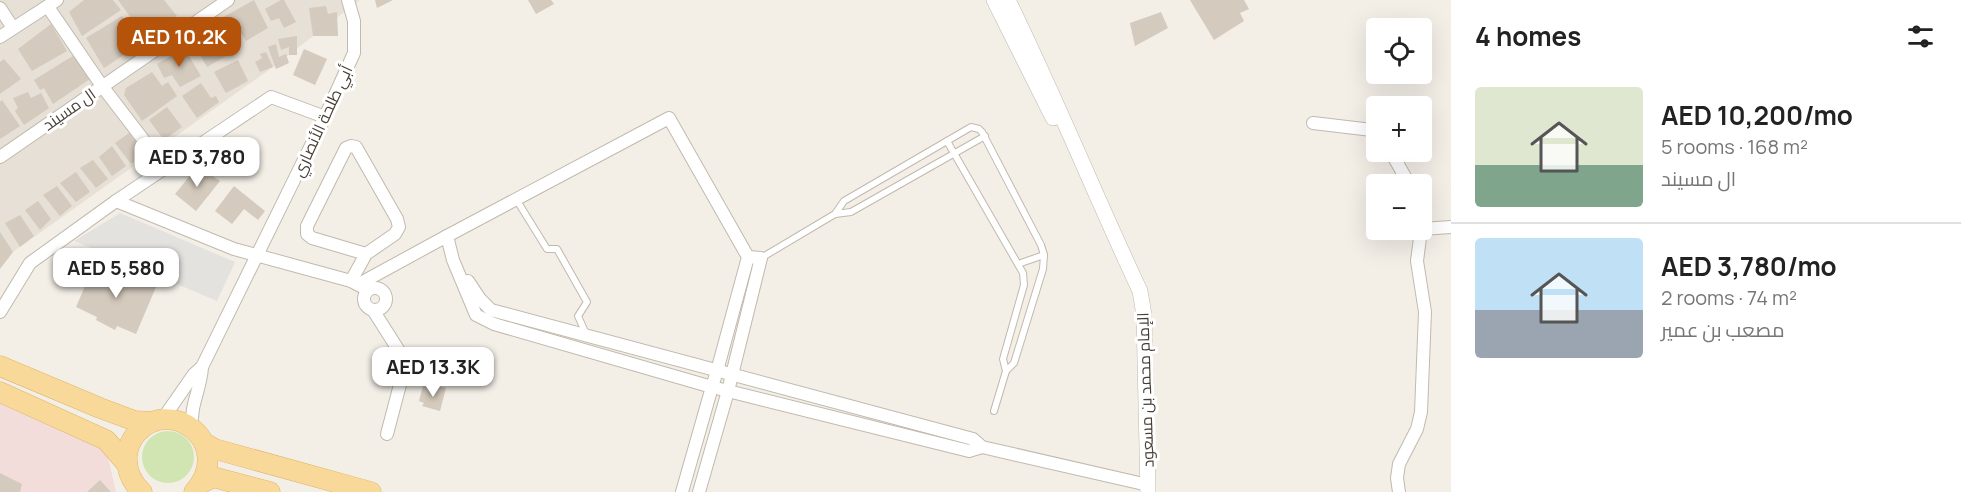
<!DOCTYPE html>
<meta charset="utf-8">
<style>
body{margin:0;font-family:Manrope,Cairo,sans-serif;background:#f2f2f2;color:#222;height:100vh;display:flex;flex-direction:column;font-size:22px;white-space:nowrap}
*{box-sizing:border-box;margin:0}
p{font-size:20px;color:#767676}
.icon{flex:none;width:33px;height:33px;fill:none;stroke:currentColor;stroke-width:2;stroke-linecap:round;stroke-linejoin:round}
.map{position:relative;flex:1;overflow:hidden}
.drawer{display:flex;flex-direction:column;background:#fff;width:510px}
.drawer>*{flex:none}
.tools{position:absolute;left:1366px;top:18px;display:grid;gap:12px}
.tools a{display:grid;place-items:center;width:66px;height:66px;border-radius:6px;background:#fff;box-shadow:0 6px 24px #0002;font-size:30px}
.price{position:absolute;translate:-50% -51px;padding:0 14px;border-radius:12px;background:#fff;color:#222;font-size:20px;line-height:39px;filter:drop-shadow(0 2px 3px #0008)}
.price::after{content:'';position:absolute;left:50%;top:36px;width:18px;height:14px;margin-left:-9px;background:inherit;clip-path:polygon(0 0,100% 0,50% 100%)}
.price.on{background:#b45309;color:#fff}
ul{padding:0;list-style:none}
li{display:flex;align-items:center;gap:18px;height:150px;padding:0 24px}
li+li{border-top:2px solid #e0e0e0}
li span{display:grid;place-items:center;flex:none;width:168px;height:120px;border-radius:6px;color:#555}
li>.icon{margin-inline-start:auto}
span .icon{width:72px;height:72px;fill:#fffc;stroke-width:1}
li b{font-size:26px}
h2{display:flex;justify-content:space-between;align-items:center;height:72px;padding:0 24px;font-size:26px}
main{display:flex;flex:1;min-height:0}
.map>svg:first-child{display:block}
.residential{fill:#e7e0d6}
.medical{fill:#f3dddb}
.green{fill:#d1e5b2}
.parking{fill:#e4e2df}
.building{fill:#d4cabd}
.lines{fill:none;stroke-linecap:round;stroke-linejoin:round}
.service-casing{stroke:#c1b9ad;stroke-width:8}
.minor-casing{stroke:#c1b9ad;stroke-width:14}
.tertiary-casing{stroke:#c1b9ad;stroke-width:16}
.primary-casing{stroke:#deb56a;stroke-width:21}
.service{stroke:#fff;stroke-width:6}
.minor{stroke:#fff;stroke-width:12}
.tertiary{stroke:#fff;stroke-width:15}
.primary{stroke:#f9d99a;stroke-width:20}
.labels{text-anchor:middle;stroke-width:6;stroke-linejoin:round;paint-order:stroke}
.street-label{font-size:16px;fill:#463f37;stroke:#fff}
</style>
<main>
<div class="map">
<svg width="1451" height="492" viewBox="0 0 1451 492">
<rect width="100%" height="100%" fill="#f3efe7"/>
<polygon class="residential" points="0,0 360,0 273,67 13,252 0,266"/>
<polygon class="medical" points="0,402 106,449 116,492 0,492"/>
<circle class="green" cx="168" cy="457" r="26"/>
<polygon class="parking" points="120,213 235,262 217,301 74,241"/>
<g class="building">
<polygon points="84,0 113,0 121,10 82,36 69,12"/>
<polygon points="118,0 164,0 177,16 144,36"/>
<polygon points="254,0 268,28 246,41 238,28 225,33 218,20"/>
<polygon points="281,0 284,0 296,22 284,28 279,18 271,21 265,9"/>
<polygon points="375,0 393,0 377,8"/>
<polygon points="528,0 551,0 554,4 536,14"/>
<polygon points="1190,0 1244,0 1249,9 1240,13 1244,21 1214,40"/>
<polygon points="326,6 328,14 337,12 338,36 313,36 309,8"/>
<polygon points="1161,12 1168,28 1135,46 1130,23"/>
<polygon points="122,16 142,43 104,68 86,38"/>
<polygon points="51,24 67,51 32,71 18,49"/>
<polygon points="217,27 233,52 207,67 193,42"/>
<polygon points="297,36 297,55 289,55 289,47 281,50 278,39"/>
<polygon points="276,44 279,57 286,54 289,63 276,69 268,47"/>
<polygon points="184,48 201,76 180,87 172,75 164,78 157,64"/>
<polygon points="304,49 327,59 315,85 293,75"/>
<polygon points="266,52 273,67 260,72 255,62 262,58 260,54"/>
<polygon points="76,54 90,79 53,104 44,88 40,90 34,80"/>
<polygon points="4,59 21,79 0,94 0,62"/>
<polygon points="238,60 248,81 226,93 214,72"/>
<polygon points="152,72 162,86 168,82 177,96 142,121 124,95 126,88"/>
<polygon points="201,83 211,98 216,96 219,102 197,118 182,96"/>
<polygon points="28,92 31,98 41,93 49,108 24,125 15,111 18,108 13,98"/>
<polygon points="2,100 20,126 0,139 0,102"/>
<polygon points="167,107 182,127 164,140 149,120"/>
<polygon points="129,133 145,154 131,164 115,143"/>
<polygon points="112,146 126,166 112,176 99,157"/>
<polygon points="93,160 108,179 96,188 80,168"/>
<polygon points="198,166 220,181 196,211 175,194"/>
<polygon points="76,172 90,192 76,202 60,183"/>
<polygon points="57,186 72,206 60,216 43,195"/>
<polygon points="234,186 265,211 258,220 244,209 232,224 215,211"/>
<polygon points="38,201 51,219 40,230 25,210"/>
<polygon points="20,215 34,236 20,247 5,223"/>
<polygon points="0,232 13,252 0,269"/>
<polygon points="95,263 156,287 136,334 117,326 115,330 96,320 97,317 76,307"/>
<polygon points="423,386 436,391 437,386 446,388 440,411 422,406 424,403 419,401"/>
<polygon points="0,473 22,484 20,492 0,492"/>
<polygon points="100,480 111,492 87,492"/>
</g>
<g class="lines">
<defs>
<g id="service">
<polyline points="947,141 1023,273 1024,285 1003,359 1006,371"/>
<polyline points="516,199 547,249 557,249 587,302 578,316 586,334"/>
<polyline points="835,214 844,201 971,127 979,129 982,132 1041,245 1044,255 1043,269 1014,363 1006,371 994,411"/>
<polyline points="761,258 835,214 851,212 985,136"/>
<polyline points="1018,264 1044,255"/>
</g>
<g id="minor">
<polyline points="48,7 102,86 165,168"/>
<polyline points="0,8 13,28"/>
<polyline points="0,37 57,0"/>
<polyline points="1313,123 1372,130 1377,135"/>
<polyline points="1391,152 1409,184"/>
<polyline points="0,157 228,0"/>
<polyline points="116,201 234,249 351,281 368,290"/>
<polyline points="1422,229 1451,227"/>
<polyline points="351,281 366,254 312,238 307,234 307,226 346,148 351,146 356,147 397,219 399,227 395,234 366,254"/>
<polyline points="468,281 480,299 491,310 973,439 982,447 1148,485"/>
<polyline points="359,284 447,236"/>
<circle cx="375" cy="299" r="11"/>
<polyline points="373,310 406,362 387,434"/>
<polyline points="0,312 30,263 116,201 271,97 325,117"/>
<polyline points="162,420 194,374 202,367 325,117 354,53 354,21 348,0"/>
<path d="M192,428C190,404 201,389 202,367"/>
<polyline points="682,492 712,387 717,371 748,257 669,118 447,236 453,260 476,315 494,324 712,387 728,391 969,451 982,447"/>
<polyline points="699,492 728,391 761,258 748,257"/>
<polyline points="1399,492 1397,478 1399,464 1417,429 1421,412 1425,312 1417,261 1421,230"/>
</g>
<g id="tertiary">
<polyline points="994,0 1053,118"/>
<path d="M1008,0C1055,96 1095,195 1140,291L1144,315L1148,492"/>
</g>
<g id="primary">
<polyline points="0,366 100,408 135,421 152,422"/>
<polyline points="0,392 106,440 126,463"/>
<polyline points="204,443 215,449 371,492"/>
<polyline points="202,483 213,477 270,492"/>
<path d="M142,492C131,482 126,469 127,455C128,447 131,440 136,434C171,393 236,445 194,492"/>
</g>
</defs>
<use href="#service" class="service-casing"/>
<use href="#minor" class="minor-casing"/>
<use href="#tertiary" class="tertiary-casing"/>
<use href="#primary" class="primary-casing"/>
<use href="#service" class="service"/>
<use href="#minor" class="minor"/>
<use href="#tertiary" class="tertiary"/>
<use href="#primary" class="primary"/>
</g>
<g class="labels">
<g class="street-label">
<text transform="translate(69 109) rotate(-35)" y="6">ال مسيند</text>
<text transform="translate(322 121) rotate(-65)" y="6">أبي طلحة الأنصاري</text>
<text transform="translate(1145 390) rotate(-92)" y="6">الإمام محمد بن مسعود</text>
</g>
</g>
</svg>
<div class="tools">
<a><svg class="icon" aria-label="locate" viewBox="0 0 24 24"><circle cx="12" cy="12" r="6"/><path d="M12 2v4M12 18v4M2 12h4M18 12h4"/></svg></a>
<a>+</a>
<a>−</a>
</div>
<b class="price on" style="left:179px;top:68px">AED 10.2K</b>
<b class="price" style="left:197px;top:188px">AED 3,780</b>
<b class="price" style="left:116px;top:299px">AED 5,580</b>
<b class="price" style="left:433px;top:398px">AED 13.3K</b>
</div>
<section class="drawer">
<h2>4 homes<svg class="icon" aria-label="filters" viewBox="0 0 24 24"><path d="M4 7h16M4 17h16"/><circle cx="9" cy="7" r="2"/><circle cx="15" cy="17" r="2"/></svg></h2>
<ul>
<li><span style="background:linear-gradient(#dfe7d0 65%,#7fa58c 0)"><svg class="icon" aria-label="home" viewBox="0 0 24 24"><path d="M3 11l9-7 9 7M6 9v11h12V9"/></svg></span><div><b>AED 10,200/mo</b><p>5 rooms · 168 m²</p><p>ال مسيند</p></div></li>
<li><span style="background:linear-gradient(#bfe0f5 60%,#9aa5b1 0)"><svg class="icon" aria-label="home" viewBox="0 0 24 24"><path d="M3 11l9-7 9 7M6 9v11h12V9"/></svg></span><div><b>AED 3,780/mo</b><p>2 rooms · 74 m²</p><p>مصعب بن عمير</p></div></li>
</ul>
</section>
</main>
